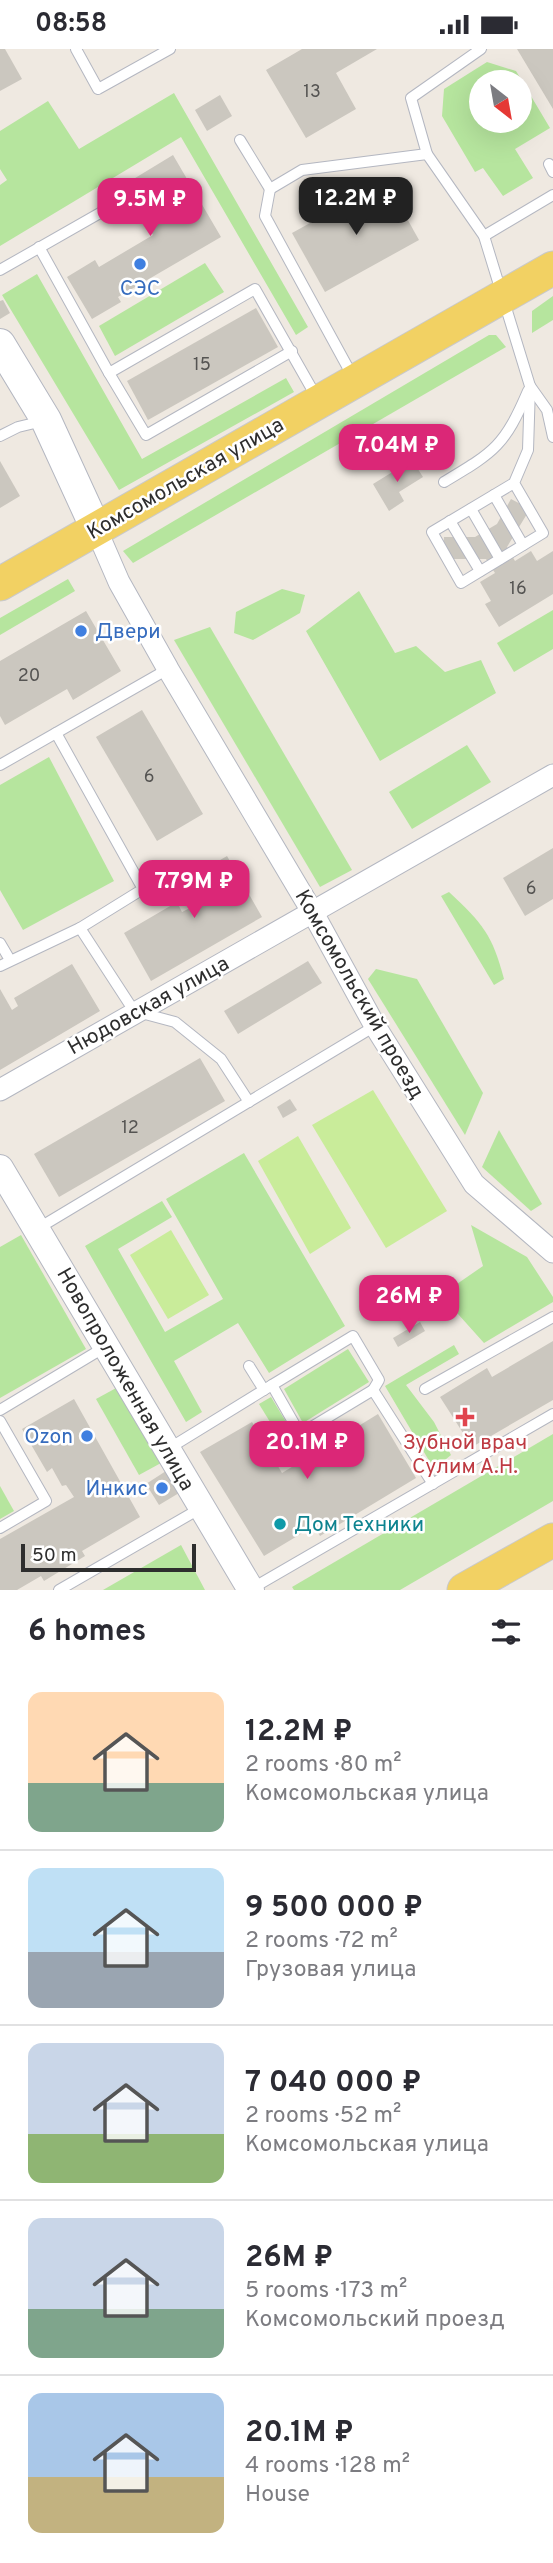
<!DOCTYPE html>
<meta charset="utf-8">
<style>
body{margin:0;font-family:Overpass,sans-serif;background:#f2f2f3;color:#2b2b33;height:100vh;display:flex;flex-direction:column;font-size:26px;white-space:nowrap}
*{box-sizing:border-box;margin:0}
p{font-size:23px;color:#7c7c81}
.icon{flex:none;width:38px;height:38px;fill:none;stroke:currentColor;stroke-width:2;stroke-linecap:round;stroke-linejoin:round}
.map{position:relative;height:1541px;overflow:hidden}
.sheet{display:flex;flex-direction:column;background:#fff;flex:1}
.sheet>*{flex:none}
.needle{width:46px;rotate:149deg}
.controls{position:absolute;left:469px;top:21px;display:grid;gap:14px}
.controls a{display:grid;place-items:center;width:63px;height:63px;border-radius:50%;background:#fff;box-shadow:0 7px 28px #0002;font-size:35px}
.scale{position:absolute;left:21px;bottom:18px;width:175px;box-sizing:border-box;padding-left:7px;border:4px solid #2e2e2e;border-top:0;font-size:19px;line-height:24px;white-space:nowrap;color:#2e2e2e;-webkit-text-stroke:5px #fff;paint-order:stroke}
.price{position:absolute;translate:-50% -60px;padding:0 16px;border-radius:14px;background:#db2777;color:#fff;font-size:23px;line-height:46px;filter:drop-shadow(0 2px 4px #0008)}
.price::after{content:'';position:absolute;left:50%;top:42px;width:21px;height:16px;margin-left:-10px;background:inherit;clip-path:polygon(0 0,100% 0,50% 100%)}
.price.current{background:#222;color:#fff}
ul{padding:0;list-style:none}
li{display:flex;align-items:center;gap:21px;height:175px;padding:0 28px}
li+li{border-top:2px solid #e1e1e2}
li span{display:grid;place-items:center;flex:none;width:196px;height:140px;border-radius:14px;color:#555}
li>.icon{margin-inline-start:auto}
span .icon{width:84px;height:84px;fill:#fffc;stroke-width:1}
li b{font-size:30px}
h2{display:flex;justify-content:space-between;align-items:center;height:84px;padding:0 28px;font-size:30px}
.status{display:flex;justify-content:space-between;align-items:center;height:49px;padding:0 35px;background:#fff;direction:ltr}
.status svg{height:19px;fill:currentColor}
.map>svg:first-child{display:block}
.green{fill:#b6e59e;fill-rule:evenodd}
.pitch{fill:#c9ec9a}
.building{fill:#cbc7bf}
.lines{fill:none;stroke-linecap:round;stroke-linejoin:round}
.service-casing{stroke:#b4b7c1;stroke-width:12}
.minor-casing{stroke:#b4b7c1;stroke-width:23}
.tertiary-casing{stroke:#b4b7c1;stroke-width:28}
.secondary-casing{stroke:#b4b7c1;stroke-width:32}
.primary-casing{stroke:#c9c9c9;stroke-width:35}
.service{stroke:#fff;stroke-width:10}
.minor{stroke:#fff;stroke-width:21}
.tertiary{stroke:#fff;stroke-width:26}
.secondary{stroke:#fff;stroke-width:30}
.primary{stroke:#f2d163;stroke-width:33}
.shop-dot{fill:#3f7fe0;stroke:#fff;stroke-width:2.5}
.health-dot{fill:#e0444e;stroke:#fff;stroke-width:2.5}
.culture-dot{fill:#0f9aa8;stroke:#fff;stroke-width:2.5}
.labels{text-anchor:middle;stroke-width:5;stroke-linejoin:round;paint-order:stroke}
.number-label{font-size:18px;fill:#555452}
.shop-label{font-size:21px;fill:#366cbe;stroke:#fff;text-anchor:end}
.street-label{font-size:21px;fill:#2e2e2e;stroke:#fff}
.health-label{font-size:21px;fill:#be3a42;stroke:#fff}
.culture-label{font-size:21px;fill:#0d838f;stroke:#fff;text-anchor:start}
</style>
<div class="status"><b>08:58</b><svg viewBox="0 0 49 12"><path d="M0 12V9h3v3zM5 12V6h3v6zM10 12V3h3v9zM15 12V0h3v12zM26 1h20v11H26zM47 4h2v5h-2z"/></svg></div>
<div class="map">
<svg width="553" height="1541" viewBox="0 0 553 1541">
<rect width="100%" height="100%" fill="#efe9e1"/>
<g class="green">
<path d="M487,13L516,22L550,79L515,100L533,129L503,147L483,119L475,123L442,67L444,40ZM520,33V72H481V33Z"/>
<polygon points="174,44 308,278 296,286 181,88 0,197 0,136 7,131 0,120 0,82 48,52 79,100"/>
<polygon points="205,214 224,243 115,307 99,277"/>
<polygon points="37,225 142,410 286,329 294,343 119,441 2,246"/>
<polygon points="553,247 553,271 532,284 532,262"/>
<polygon points="489,286 496,286 506,298 133,514 123,502"/>
<polygon points="68,530 75,542 0,586 0,569"/>
<polygon points="282,540 305,546 300,564 253,591 234,584 236,563"/>
<polygon points="359,542 395,604 416,597 445,623 481,611 496,644 380,712 306,582"/>
<polygon points="553,561 553,600 514,623 497,594"/>
<polygon points="210,578 352,821 320,838 174,591"/>
<polygon points="467,696 491,733 412,780 389,743"/>
<polygon points="49,708 114,832 23,881 0,841 0,736"/>
<path d="M449,843C483,875 492,885 504,930L494,936L441,847Z"/>
<polygon points="376,920 417,930 483,1044 465,1086 368,930"/>
<polygon points="499,1081 542,1155 531,1162 482,1118"/>
<polygon points="244,1104 345,1277 269,1324 238,1274 174,1312 202,1363 186,1373 85,1197 162,1152 172,1168 118,1200 165,1283 223,1250 166,1150"/>
<polygon points="471,1176 527,1208 553,1248 553,1253 484,1294 441,1246 483,1217"/>
<polygon points="21,1186 86,1300 0,1349 0,1198"/>
<polygon points="454,1296 459,1305 406,1336 434,1373 451,1406 434,1420 385,1337"/>
<polygon points="348,1300 369,1333 303,1374 284,1340"/>
<polygon points="118,1338 161,1414 139,1426 96,1350"/>
<polygon points="271,1348 306,1406 294,1412 259,1355"/>
<polygon points="553,1385 553,1452 400,1541 294,1541 292,1538"/>
<polygon points="0,1437 14,1462 0,1470"/>
<polygon points="181,1496 205,1541 103,1541"/>
</g>
<g class="pitch">
<polygon points="373,1041 447,1162 386,1199 312,1076"/>
<polygon points="298,1087 351,1179 310,1205 258,1112"/>
<polygon points="171,1181 209,1246 168,1270 130,1206"/>
</g>
<g class="building">
<polygon points="0,0 5,0 22,30 0,42"/>
<polygon points="302,0 377,0 336,24 356,60 306,89 266,21"/>
<polygon points="517,0 553,0 553,60"/>
<polygon points="220,46 232,67 207,82 195,61"/>
<polygon points="173,106 221,188 118,248 121,253 92,270 67,228 95,211 99,218 153,186 122,137"/>
<polygon points="386,132 419,191 325,243 292,184"/>
<polygon points="3,251 10,264 0,270 0,252"/>
<polygon points="256,259 278,298 148,371 127,332"/>
<polygon points="412,411 423,428 399,443 404,452 389,462 373,435"/>
<polygon points="0,412 20,447 0,459"/>
<polygon points="511,450 530,460 507,498 515,512 531,502 537,512 553,502 553,545 499,578 485,555 491,552 480,533 495,524 486,510 443,510 444,488 475,488 497,475"/>
<polygon points="86,562 121,622 73,651 67,640 5,676 0,667 0,612"/>
<polygon points="142,661 203,765 157,792 96,688"/>
<polygon points="553,799 553,850 525,867 503,829"/>
<polygon points="227,807 262,868 151,932 124,884 177,853 182,863 192,858 179,835"/>
<polygon points="308,912 322,934 238,985 224,962"/>
<polygon points="72,915 100,962 0,1021 0,940 12,961 18,957 14,949"/>
<polygon points="200,1009 225,1052 59,1148 34,1105"/>
<polygon points="290,1050 297,1061 283,1069 277,1058"/>
<polygon points="420,1273 425,1282 398,1298 393,1289"/>
<polygon points="553,1292 553,1351 472,1398 440,1348 487,1319 492,1328"/>
<polygon points="74,1350 140,1468 82,1502 85,1507 44,1532 41,1527 17,1541 0,1541 0,1490 74,1448 66,1436 62,1437 52,1419 47,1423 22,1380"/>
<polygon points="378,1365 416,1429 320,1487 314,1477 264,1507 200,1403 252,1373 282,1424"/>
<polygon points="166,1422 179,1444 159,1456 146,1435"/>
</g>
<g class="lines">
<defs>
<g id="service">
<polyline points="76,0 98,40 170,0"/>
<polyline points="240,91 270,140 302,121 427,105 484,187 530,337 528,401 514,434 432,483 461,534 543,484 514,434"/>
<polyline points="427,105 411,49 481,0"/>
<polyline points="549,115 553,123"/>
<polyline points="270,140 265,167 353,328"/>
<polyline points="484,187 553,146"/>
<polyline points="39,198 109,324 255,240 317,349"/>
<polyline points="0,221 107,160"/>
<polyline points="109,324 146,386 292,302"/>
<polyline points="530,337 547,361 553,388"/>
<polyline points="0,387 18,378 43,372"/>
<path d="M444,433C494,403 504,398 528,342"/>
<polyline points="494,446 523,496"/>
<polyline points="471,460 500,510"/>
<polyline points="450,472 480,522"/>
<polyline points="0,716 168,620"/>
<polyline points="80,879 134,962 175,973 221,1010 249,1053"/>
<polyline points="0,894 10,911"/>
<polyline points="0,917 80,879 143,840 56,684"/>
<polyline points="37,1180 375,977"/>
<polyline points="249,1317 264,1341"/>
<polyline points="272,1336 353,1287 379,1331 373,1341"/>
<polyline points="425,1340 553,1268"/>
<polyline points="0,1361 105,1298"/>
<polyline points="0,1372 46,1452 0,1479"/>
<polyline points="168,1400 272,1336 300,1385 373,1341 433,1435"/>
<polyline points="251,1540 553,1365"/>
<polyline points="59,1541 201,1459"/>
</g>
<g id="minor">
<polyline points="96,480 119,533 168,620 313,864 375,977 474,1135 553,1203"/>
<polyline points="0,1041 553,726"/>
</g>
<polyline id="tertiary" points="0,1119 251,1541"/>
<polyline id="secondary" points="0,295 46,371 96,480"/>
<g id="primary">
<polyline points="0,535 553,219"/>
<polyline points="464,1541 553,1491"/>
</g>
</defs>
<use href="#service" class="service-casing"/>
<use href="#minor" class="minor-casing"/>
<use href="#tertiary" class="tertiary-casing"/>
<use href="#secondary" class="secondary-casing"/>
<use href="#primary" class="primary-casing"/>
<use href="#service" class="service"/>
<use href="#minor" class="minor"/>
<use href="#tertiary" class="tertiary"/>
<use href="#secondary" class="secondary"/>
<use href="#primary" class="primary"/>
</g>
<g class="shop-dot">
<circle cx="140" cy="215" r="7"/>
<circle cx="81" cy="582" r="7"/>
<circle cx="87" cy="1387" r="7"/>
<circle cx="162" cy="1439" r="7"/>
</g>
<path class="health-dot" d="M461.5 1357.5h7v7h7v7h-7v7h-7v-7h-7v-7h7z"/>
<circle class="culture-dot" cx="280" cy="1475" r="7"/>
<g class="labels">
<g class="number-label">
<text x="312" y="48">13</text>
<text x="202" y="321">15</text>
<text x="518" y="545">16</text>
<text x="29" y="632">20</text>
<text x="149" y="733">6</text>
<text x="531" y="845">6</text>
<text x="130" y="1084">12</text>
</g>
<g class="shop-label">
<text x="140" y="246" text-anchor="middle">СЭС</text>
<text x="95" y="589" text-anchor="start">Двери</text>
<text x="73" y="1394">Ozon</text>
<text x="148" y="1446">Инкис</text>
</g>
<g class="street-label">
<text transform="translate(185 429) rotate(-30)" y="7">Комсомольская улица</text>
<text transform="translate(360 945) rotate(60)" y="7">Комсомольский проезд</text>
<text transform="translate(148 956) rotate(-29)" y="7">Нюдовская улица</text>
<text transform="translate(126 1330) rotate(60)" y="7">Новопроложенная улица</text>
</g>
<g class="health-label">
<text x="465" y="1400">Зубной врач<tspan x="465" dy="24">Сулим А.Н.</tspan></text>
</g>
<g class="culture-label">
<text x="294" y="1482">Дом Техники</text>
</g>
</g>
</svg>
<div class="controls">
<a><svg class="needle" viewBox="-14 -14 28 28"><path d="M0-13l5 13h-10z" fill="#e53935"/><path d="M0 13l5-13h-10z" fill="#7c7c81"/></svg></a>
</div>
<div class="scale">50 m</div>
<b class="price current" style="left:356px;top:188px">12.2M ₽</b>
<b class="price" style="left:150px;top:189px">9.5M ₽</b>
<b class="price" style="left:397px;top:435px">7.04M ₽</b>
<b class="price" style="left:194px;top:871px">7.79M ₽</b>
<b class="price" style="left:409px;top:1286px">26M ₽</b>
<b class="price" style="left:307px;top:1432px">20.1M ₽</b>
</div>
<section class="sheet">
<h2>6 homes<svg class="icon" aria-label="filters" viewBox="0 0 24 24"><path d="M4 7h16M4 17h16"/><circle cx="9" cy="7" r="2"/><circle cx="15" cy="17" r="2"/></svg></h2>
<ul>
<li><span style="background:linear-gradient(#ffd9b3 65%,#7fa58c 0)"><svg class="icon" aria-label="home" viewBox="0 0 24 24"><path d="M3 11l9-7 9 7M6 9v11h12V9"/></svg></span><div><b>12.2M ₽</b><p>2 rooms · 80 m²</p><p>Комсомольская улица</p></div></li>
<li><span style="background:linear-gradient(#bfe0f5 60%,#9aa5b1 0)"><svg class="icon" aria-label="home" viewBox="0 0 24 24"><path d="M3 11l9-7 9 7M6 9v11h12V9"/></svg></span><div><b>9 500 000 ₽</b><p>2 rooms · 72 m²</p><p>Грузовая улица</p></div></li>
<li><span style="background:linear-gradient(#c9d6e8 65%,#8fb573 0)"><svg class="icon" aria-label="home" viewBox="0 0 24 24"><path d="M3 11l9-7 9 7M6 9v11h12V9"/></svg></span><div><b>7 040 000 ₽</b><p>2 rooms · 52 m²</p><p>Комсомольская улица</p></div></li>
<li><span style="background:linear-gradient(#c9d6e8 65%,#7fa58c 0)"><svg class="icon" aria-label="home" viewBox="0 0 24 24"><path d="M3 11l9-7 9 7M6 9v11h12V9"/></svg></span><div><b>26M ₽</b><p>5 rooms · 173 m²</p><p>Комсомольский проезд</p></div></li>
<li><span style="background:linear-gradient(#a9c7e8 60%,#c2b280 0)"><svg class="icon" aria-label="home" viewBox="0 0 24 24"><path d="M3 11l9-7 9 7M6 9v11h12V9"/></svg></span><div><b>20.1M ₽</b><p>4 rooms · 128 m²</p><p>House</p></div></li>
</ul>
</section>
